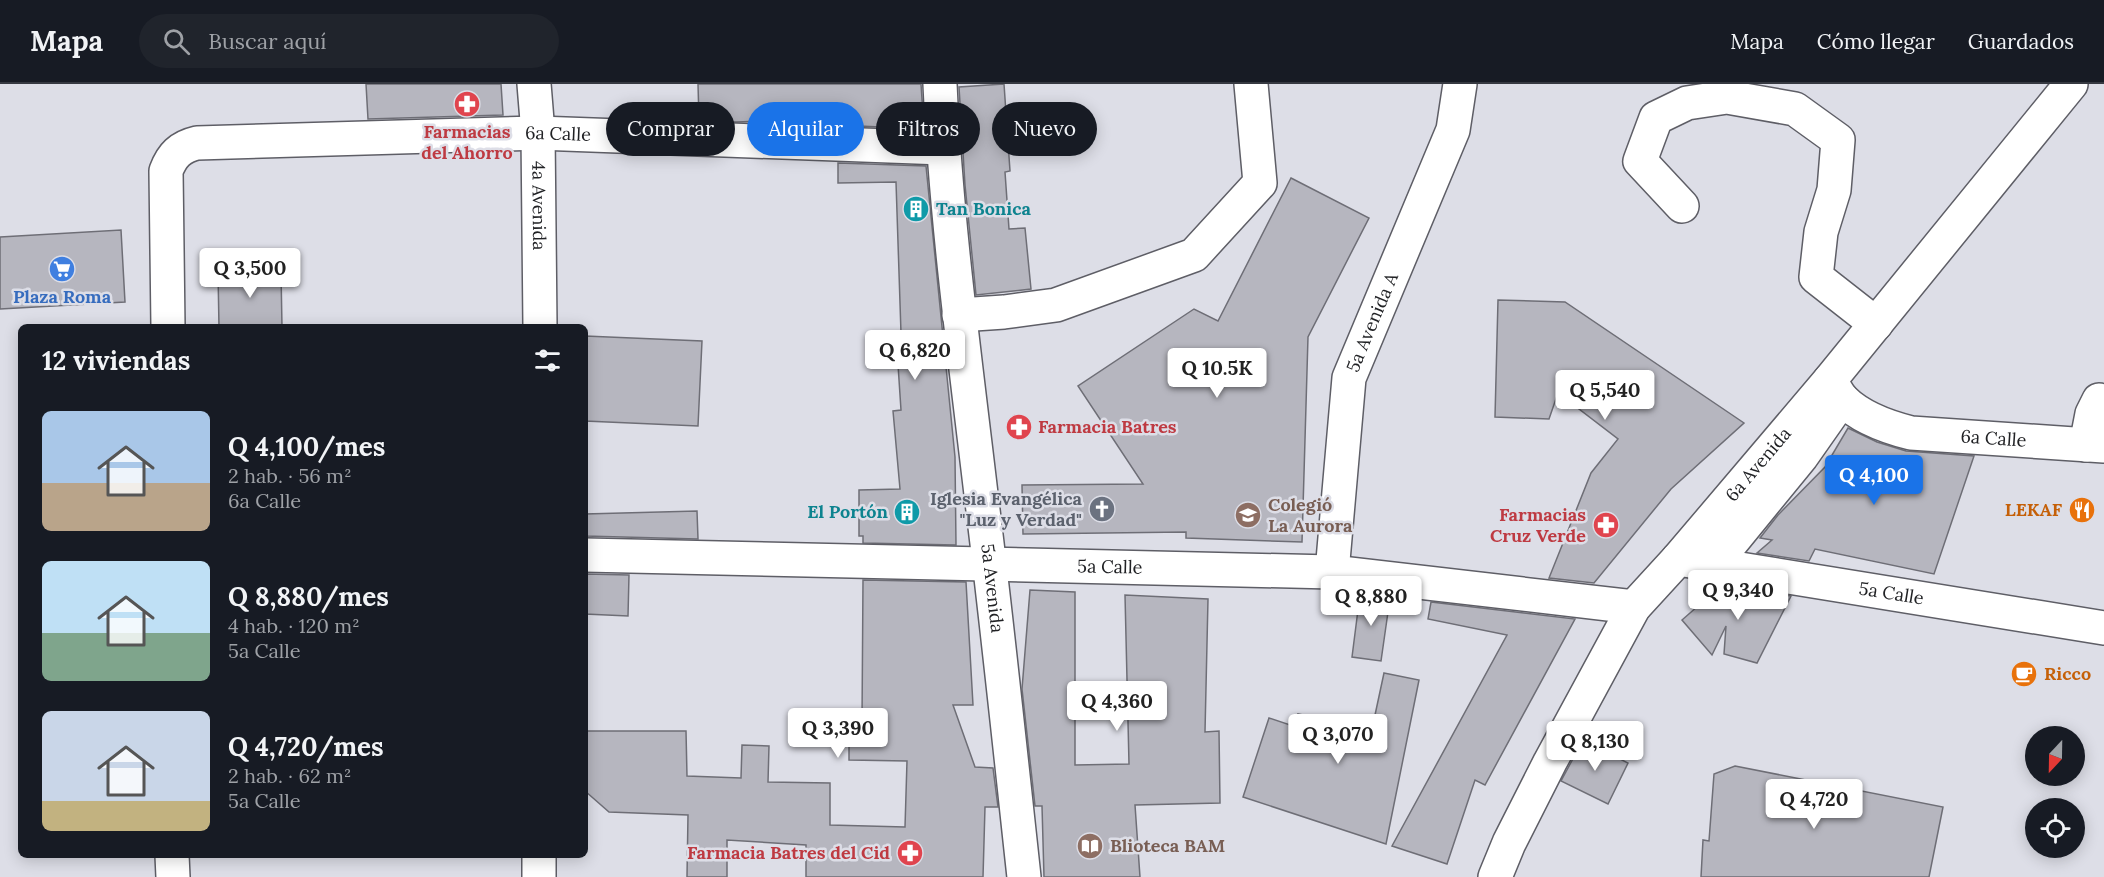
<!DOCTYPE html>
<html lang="es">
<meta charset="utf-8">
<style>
body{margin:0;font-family:Lora,serif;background:#20242c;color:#f1f3f6;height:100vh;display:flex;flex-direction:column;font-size:22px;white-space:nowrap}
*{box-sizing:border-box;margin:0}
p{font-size:20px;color:#9ea1a6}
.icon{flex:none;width:33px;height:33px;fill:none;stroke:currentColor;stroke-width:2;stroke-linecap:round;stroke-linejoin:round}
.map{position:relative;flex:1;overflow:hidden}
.drawer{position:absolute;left:18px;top:240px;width:570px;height:534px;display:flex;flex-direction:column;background:#171b24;border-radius:9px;box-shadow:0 3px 15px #0003}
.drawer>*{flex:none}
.banner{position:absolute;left:606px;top:18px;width:570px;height:54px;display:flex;gap:12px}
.needle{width:39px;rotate:202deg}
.fabs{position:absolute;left:2025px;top:642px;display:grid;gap:12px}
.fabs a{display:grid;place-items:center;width:60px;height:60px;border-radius:50%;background:#171b24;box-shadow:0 3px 15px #0003;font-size:30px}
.price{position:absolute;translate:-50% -51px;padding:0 14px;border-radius:6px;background:#fff;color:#222;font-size:20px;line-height:39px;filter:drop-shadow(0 2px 3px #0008)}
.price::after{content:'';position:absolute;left:50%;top:36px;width:18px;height:14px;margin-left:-9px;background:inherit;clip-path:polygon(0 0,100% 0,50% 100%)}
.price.active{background:#1a73e8;color:#fff}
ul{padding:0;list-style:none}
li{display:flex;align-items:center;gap:18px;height:150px;padding:0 24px}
li span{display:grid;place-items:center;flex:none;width:168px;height:120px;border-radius:9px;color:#555}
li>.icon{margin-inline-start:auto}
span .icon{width:72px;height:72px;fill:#fffc;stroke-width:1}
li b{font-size:26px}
h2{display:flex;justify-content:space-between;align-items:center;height:72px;padding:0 24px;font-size:26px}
.pill{padding:0 21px;border-radius:27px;background:#171b24;box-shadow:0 3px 15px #0003;font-size:21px;line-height:54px}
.pill.active{background:#1a73e8;color:#fff}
header{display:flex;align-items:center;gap:36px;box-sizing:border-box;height:84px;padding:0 30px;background:#171b24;border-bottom:2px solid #363941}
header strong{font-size:28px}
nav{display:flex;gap:33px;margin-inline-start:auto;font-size:21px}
.search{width:420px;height:54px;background:#20242c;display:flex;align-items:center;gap:15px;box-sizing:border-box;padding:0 21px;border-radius:33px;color:#9ea1a6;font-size:22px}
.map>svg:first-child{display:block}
.building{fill:#b6b6bf;stroke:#6e6e76;stroke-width:1.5}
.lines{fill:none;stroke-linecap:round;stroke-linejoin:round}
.minor-casing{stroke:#5e5e66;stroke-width:36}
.major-casing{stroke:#5e5e66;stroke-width:36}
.minor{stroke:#fff;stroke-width:33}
.major{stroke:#fff;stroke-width:33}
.labels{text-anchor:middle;stroke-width:5;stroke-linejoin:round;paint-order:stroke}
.health-label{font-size:18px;font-weight:bold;fill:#be3a42;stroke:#dddee7;text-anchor:end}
.street-label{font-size:18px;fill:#212225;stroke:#dddee7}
.culture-label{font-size:18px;font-weight:bold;fill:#0d838f;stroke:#dddee7;text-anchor:start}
.shop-label{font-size:18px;font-weight:bold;fill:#366cbe;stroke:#dddee7}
.worship-label{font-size:18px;font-weight:bold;fill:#5b616d;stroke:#dddee7;text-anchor:end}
.education-label{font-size:18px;font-weight:bold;fill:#785e54;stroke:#dddee7;text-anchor:start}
.food-label{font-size:18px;font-weight:bold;fill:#c56008;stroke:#dddee7;text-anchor:end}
</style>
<header>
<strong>Mapa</strong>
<div class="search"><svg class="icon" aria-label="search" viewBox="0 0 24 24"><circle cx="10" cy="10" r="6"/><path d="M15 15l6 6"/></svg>Buscar aquí</div>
<nav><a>Mapa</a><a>Cómo llegar</a><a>Guardados</a></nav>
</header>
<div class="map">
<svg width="2104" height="793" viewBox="0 0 2104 793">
<rect width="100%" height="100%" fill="#dddee7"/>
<g class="building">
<polygon points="366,0 501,0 503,31 368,35"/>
<polygon points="698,0 921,0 924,45 837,41 837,39 822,40 822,35 736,38 699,36"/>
<polygon points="1004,0 1010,87 1005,88 1009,145 1025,144 1031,205 976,211 965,101 959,3"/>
<polygon points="838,79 926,82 955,373 956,461 863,459 863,452 859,452 859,406 900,405 893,327 901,326 896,250 901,249 896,98 838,99"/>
<polygon points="1291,94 1369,134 1308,253 1302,458 1186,454 1186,448 1023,450 1022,401 1143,400 1078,302 1194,225 1218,237"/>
<polygon points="121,146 125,218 0,225 0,153"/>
<polygon points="218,188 281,188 282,243 219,243"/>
<polygon points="1498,216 1565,218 1744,339 1671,405 1594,499 1549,494 1591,389 1618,355 1558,309 1549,335 1495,333"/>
<polygon points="585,252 702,257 698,342 585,337"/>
<polygon points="1848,344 1877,358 1906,367 1974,372 1934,490 1815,465 1809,477 1757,469 1772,456 1760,454 1778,431 1825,383"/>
<polygon points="697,427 698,455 585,452 585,430"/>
<polygon points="585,490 629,491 628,532 585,530"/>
<polygon points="863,496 966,498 973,621 953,621 975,683 993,684 998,723 985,723 983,793 806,793 806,761 727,756 727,793 687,793 688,731 609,728 585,707 585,647 686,647 687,692 741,694 742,661 769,662 768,698 830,699 830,741 905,743 907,677 849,676 849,638 862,638"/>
<polygon points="1722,501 1791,512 1757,579 1724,570 1726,542 1712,571 1682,536"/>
<polygon points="1030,506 1075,508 1075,681 1129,680 1125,511 1208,515 1205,648 1219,647 1220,719 1135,721 1140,793 1044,793 1042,722 1035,722 1022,605"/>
<polygon points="1360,510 1390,514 1381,577 1352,573"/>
<polygon points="1431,518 1575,535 1485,701 1475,696 1447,780 1392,762 1507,551 1428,535"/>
<polygon points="1384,589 1419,596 1386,760 1243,713 1269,634 1299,644 1298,630 1372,645"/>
<polygon points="1583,656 1628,679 1608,720 1561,697"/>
<polygon points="1735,682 1943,723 1929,793 1701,793 1703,756 1709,757 1714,690"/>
</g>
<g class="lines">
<defs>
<g id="minor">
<path id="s1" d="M534,0L538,49L540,243"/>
<path id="s2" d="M940,0C946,137 965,274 981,410C997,538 1010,665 1024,793"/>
<polyline points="1682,122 1640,77 1656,34 1687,19 1727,13 1795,25 1838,56 1834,106 1821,148 1816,193 1876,240"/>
<polyline points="959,231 1004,228 1056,221 1194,171 1260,99 1251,0"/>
<path id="s3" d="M168,243L166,87C172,71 180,63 197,59L538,49L943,64"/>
<path id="s4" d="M1830,296C1834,302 1838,311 1843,316C1861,334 1887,343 1911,349L2104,362"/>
<polyline points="2086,361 2092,330 2099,316 2104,317"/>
<path id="s5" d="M585,471L1332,488L1634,523"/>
<path id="s6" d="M1678,475L1830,296L2071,0"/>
<polyline points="1713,481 1802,372 1842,315"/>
<path id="s7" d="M1332,488L1349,294L1453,46L1460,0"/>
<polyline points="172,771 173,793"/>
<polyline points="539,793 539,771"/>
</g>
<g id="major">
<path id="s8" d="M1495,793L1509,759L1550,678L1634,523L1678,475L2104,544"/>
</g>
</defs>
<use href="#minor" class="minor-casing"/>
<use href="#major" class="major-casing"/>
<use href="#minor" class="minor"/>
<use href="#major" class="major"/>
</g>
<defs>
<symbol id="pharmacy-disc" viewBox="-11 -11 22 22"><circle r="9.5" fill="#e0444e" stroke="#dddee7"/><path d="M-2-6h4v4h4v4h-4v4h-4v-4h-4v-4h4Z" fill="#fff"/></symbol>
<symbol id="building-disc" viewBox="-11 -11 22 22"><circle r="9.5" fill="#0f9aa8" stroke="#dddee7"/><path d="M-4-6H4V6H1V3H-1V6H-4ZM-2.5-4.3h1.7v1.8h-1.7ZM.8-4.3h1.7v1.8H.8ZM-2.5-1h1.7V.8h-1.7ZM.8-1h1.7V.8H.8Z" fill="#fff"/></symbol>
<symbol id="supermarket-disc" viewBox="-11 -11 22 22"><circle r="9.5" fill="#3f7fe0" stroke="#dddee7"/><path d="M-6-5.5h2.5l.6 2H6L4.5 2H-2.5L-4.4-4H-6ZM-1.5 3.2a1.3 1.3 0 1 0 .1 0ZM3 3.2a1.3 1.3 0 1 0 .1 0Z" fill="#fff"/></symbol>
<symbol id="church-disc" viewBox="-11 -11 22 22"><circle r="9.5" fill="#6b7280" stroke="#dddee7"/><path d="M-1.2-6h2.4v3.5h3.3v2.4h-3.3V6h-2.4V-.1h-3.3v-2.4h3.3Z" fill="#fff"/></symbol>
<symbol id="restaurant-disc" viewBox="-11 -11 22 22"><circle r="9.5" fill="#e8710a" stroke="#dddee7"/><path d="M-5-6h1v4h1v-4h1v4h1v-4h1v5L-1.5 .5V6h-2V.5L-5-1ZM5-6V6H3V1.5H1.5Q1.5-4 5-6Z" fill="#fff"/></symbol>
<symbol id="university-disc" viewBox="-11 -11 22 22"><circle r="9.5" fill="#8d6e63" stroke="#dddee7"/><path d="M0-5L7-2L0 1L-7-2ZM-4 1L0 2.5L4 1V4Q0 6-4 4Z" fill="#fff"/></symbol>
<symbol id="cafe-disc" viewBox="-11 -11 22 22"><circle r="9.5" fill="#e8710a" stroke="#dddee7"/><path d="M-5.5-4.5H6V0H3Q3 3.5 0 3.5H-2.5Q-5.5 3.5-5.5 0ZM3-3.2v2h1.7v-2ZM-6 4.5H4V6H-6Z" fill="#fff"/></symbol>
<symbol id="library-disc" viewBox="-11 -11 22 22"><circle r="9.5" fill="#8d6e63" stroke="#dddee7"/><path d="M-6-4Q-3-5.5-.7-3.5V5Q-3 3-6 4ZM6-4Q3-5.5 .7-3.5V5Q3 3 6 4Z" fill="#fff"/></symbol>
</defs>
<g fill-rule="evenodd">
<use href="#pharmacy-disc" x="452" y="5" width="30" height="30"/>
<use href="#building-disc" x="901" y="110" width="30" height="30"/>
<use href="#supermarket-disc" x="47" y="170" width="30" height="30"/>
<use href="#pharmacy-disc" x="1004" y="328" width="30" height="30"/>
<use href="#church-disc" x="1087" y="410" width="30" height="30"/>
<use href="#restaurant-disc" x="2067" y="411" width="30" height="30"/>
<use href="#building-disc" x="892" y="413" width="30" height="30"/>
<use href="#university-disc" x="1233" y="416" width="30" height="30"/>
<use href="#pharmacy-disc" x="1591" y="426" width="30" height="30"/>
<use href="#cafe-disc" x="2009" y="575" width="30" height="30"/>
<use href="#library-disc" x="1075" y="747" width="30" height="30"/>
<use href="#pharmacy-disc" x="895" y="754" width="30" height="30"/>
</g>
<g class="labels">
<g class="health-label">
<text x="467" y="54" text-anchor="middle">Farmacias<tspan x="467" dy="21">del Ahorro</tspan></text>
<text x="1038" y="349" text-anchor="start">Farmacia Batres</text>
<text x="1586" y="437">Farmacias<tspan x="1586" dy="21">Cruz Verde</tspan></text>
<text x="890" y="775">Farmacia Batres del Cid</text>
</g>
<g class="street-label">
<text dy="6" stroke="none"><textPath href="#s3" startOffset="561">6a Calle</textPath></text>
<text dy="6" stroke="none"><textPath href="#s1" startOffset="122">4a Avenida</textPath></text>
<text dy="6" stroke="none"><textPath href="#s7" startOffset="255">5a Avenida A</textPath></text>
<text dy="6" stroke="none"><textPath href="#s4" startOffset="183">6a Calle</textPath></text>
<text dy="6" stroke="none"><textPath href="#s6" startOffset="124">6a Avenida</textPath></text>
<text dy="6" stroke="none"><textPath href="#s5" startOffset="525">5a Calle</textPath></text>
<text dy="6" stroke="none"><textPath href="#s2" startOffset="507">5a Avenida</textPath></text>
<text dy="6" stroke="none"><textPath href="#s8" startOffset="585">5a Calle</textPath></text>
</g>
<g class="culture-label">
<text x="936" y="131">Tan Bonica</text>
<text x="888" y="434" text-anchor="end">El Portón</text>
</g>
<g class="shop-label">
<text x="62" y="219">Plaza Roma</text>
</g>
<g class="worship-label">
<text x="1082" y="421">Iglesia Evangélica<tspan x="1082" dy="21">"Luz y Verdad"</tspan></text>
</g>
<g class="education-label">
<text x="1268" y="427">Colegió<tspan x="1268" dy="21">La Aurora</tspan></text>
<text x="1110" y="768">Blioteca BAM</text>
</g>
<g class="food-label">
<text x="2062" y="432">LEKAF</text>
<text x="2044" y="596" text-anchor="start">Ricco</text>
</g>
</g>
</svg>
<div class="fabs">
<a><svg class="needle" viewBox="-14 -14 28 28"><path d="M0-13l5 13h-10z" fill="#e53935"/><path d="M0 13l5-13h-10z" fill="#9ea1a6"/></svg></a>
<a><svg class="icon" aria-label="locate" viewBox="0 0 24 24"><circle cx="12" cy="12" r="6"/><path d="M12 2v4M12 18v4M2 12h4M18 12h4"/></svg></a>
</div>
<b class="price" style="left:250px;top:215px">Q 3,500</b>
<b class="price" style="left:915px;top:297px">Q 6,820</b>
<b class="price" style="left:1217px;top:315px">Q 10.5K</b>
<b class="price" style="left:1605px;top:337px">Q 5,540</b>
<b class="price active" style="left:1874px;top:422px">Q 4,100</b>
<b class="price" style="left:1738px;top:537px">Q 9,340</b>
<b class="price" style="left:1371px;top:543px">Q 8,880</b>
<b class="price" style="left:1117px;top:648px">Q 4,360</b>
<b class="price" style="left:838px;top:675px">Q 3,390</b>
<b class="price" style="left:1338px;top:681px">Q 3,070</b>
<b class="price" style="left:1595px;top:688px">Q 8,130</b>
<b class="price" style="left:1814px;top:746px">Q 4,720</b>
<div class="banner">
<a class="pill">Comprar</a>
<a class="pill active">Alquilar</a>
<a class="pill">Filtros</a>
<a class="pill">Nuevo</a>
</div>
<section class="drawer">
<h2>12 viviendas<svg class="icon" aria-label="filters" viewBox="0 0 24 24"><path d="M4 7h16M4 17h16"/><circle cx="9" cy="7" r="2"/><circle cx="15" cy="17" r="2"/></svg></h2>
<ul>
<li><span style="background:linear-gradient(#a9c7e8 60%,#b9a48a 0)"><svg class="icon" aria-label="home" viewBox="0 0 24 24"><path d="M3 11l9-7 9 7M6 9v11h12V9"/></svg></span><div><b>Q 4,100/mes</b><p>2 hab. · 56 m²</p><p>6a Calle</p></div></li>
<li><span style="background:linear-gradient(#bfe0f5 60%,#7fa58c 0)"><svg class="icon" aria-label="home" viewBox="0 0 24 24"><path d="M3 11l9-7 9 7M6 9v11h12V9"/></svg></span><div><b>Q 8,880/mes</b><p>4 hab. · 120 m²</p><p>5a Calle</p></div></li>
<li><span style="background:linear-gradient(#c9d6e8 75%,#c2b280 0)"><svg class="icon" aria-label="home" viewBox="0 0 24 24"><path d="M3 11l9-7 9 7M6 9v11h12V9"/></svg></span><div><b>Q 4,720/mes</b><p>2 hab. · 62 m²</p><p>5a Calle</p></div></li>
</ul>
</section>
</div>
